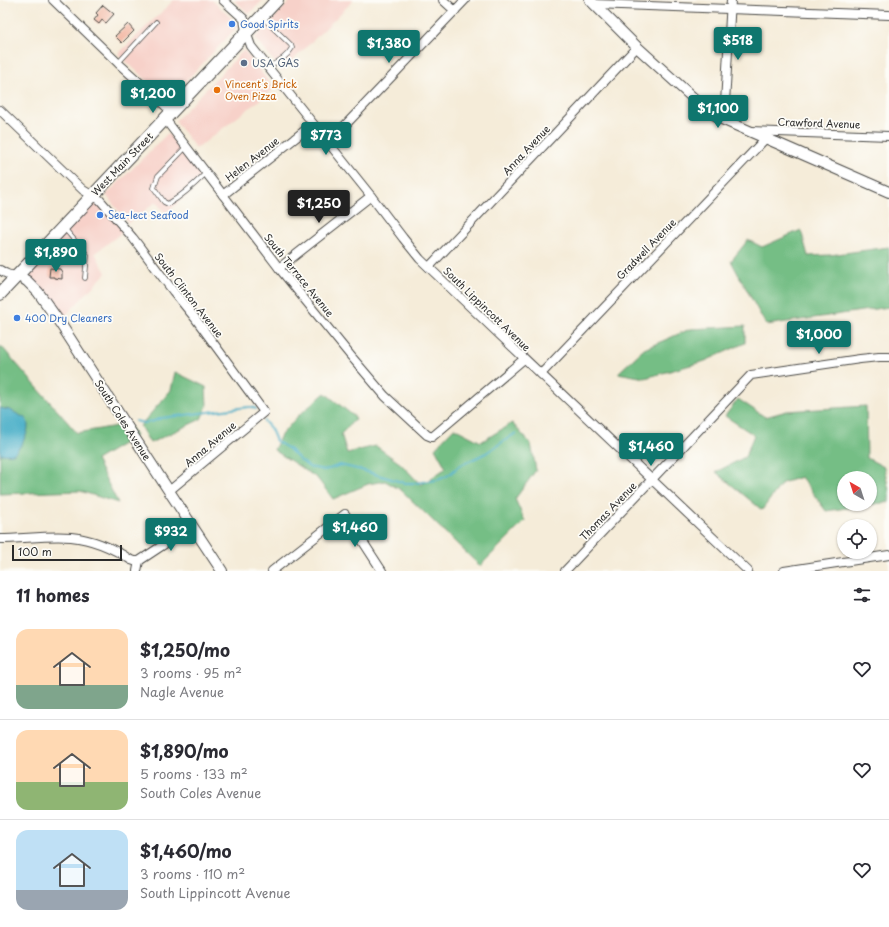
<!DOCTYPE html>
<meta charset="utf-8">
<style>
body{margin:0;font-family:"Playpen Sans",sans-serif;background:#f2f2f3;color:#2b2b33;height:100vh;display:flex;flex-direction:column;font-size:15px;white-space:nowrap}
*{box-sizing:border-box;margin:0}
p{font-size:13px;color:#7c7c81}
.icon{flex:none;width:22px;height:22px;fill:none;stroke:currentColor;stroke-width:2;stroke-linecap:round;stroke-linejoin:round}
.map{position:relative;height:571px;overflow:hidden}
.panel{display:flex;flex-direction:column;background:#fff;flex:1}
.panel>*{flex:none}
.needle{width:26px;rotate:321deg}
.fabs{position:absolute;left:837px;top:471px;display:grid;gap:8px}
.fabs a{display:grid;place-items:center;width:40px;height:40px;border-radius:50%;background:#fff;box-shadow:0 1px 3px #0004;font-size:20px}
.scale{position:absolute;left:12px;bottom:10px;width:110px;box-sizing:border-box;padding-left:4px;border:2px solid #2b2b2b;border-top:0;font-size:11px;line-height:14px;white-space:nowrap;color:#2b2b2b;-webkit-text-stroke:3px #fdfcf7;paint-order:stroke}
.price{position:absolute;translate:-50% -34px;padding:0 9px;border-radius:4px;background:#0f766e;color:#fff;font-size:13px;line-height:26px;filter:drop-shadow(0 1px 2px #0008)}
.price::after{content:'';position:absolute;left:50%;top:24px;width:12px;height:9px;margin-left:-6px;background:inherit;clip-path:polygon(0 0,100% 0,50% 100%)}
.price.on{background:#222;color:#fff}
ul{padding:0;list-style:none}
li{display:flex;align-items:center;gap:12px;height:100px;padding:0 16px}
li+li{border-top:1px solid #e1e1e2}
li span{display:grid;place-items:center;flex:none;width:112px;height:80px;border-radius:12px;color:#555}
li>.icon{margin-inline-start:auto}
span .icon{width:48px;height:48px;fill:#fffc;stroke-width:1}
li b{font-size:17px}
h2{display:flex;justify-content:space-between;align-items:center;height:48px;padding:0 16px;font-size:17px}
.map>svg:first-child{display:block}
.built{fill:#f7d1c9}
.forest{fill:#75be85;stroke:#507458;fill-rule:evenodd}
.water{fill:#49afc8;stroke:#3a6d7a}
.lines{fill:none;stroke-linecap:round;stroke-linejoin:round}
.stream{stroke:#49afc8;stroke-width:2}
.building{fill:#f2af99}
.service-casing{stroke:#494845;stroke-width:5.5}
.minor-casing{stroke:#494845;stroke-width:10}
.tertiary-casing{stroke:#494845;stroke-width:12}
.secondary-casing{stroke:#494845;stroke-width:14}
.service{stroke:#fff;stroke-width:4}
.minor{stroke:#fff;stroke-width:8}
.tertiary{stroke:#fff;stroke-width:10}
.secondary{stroke:#fff;stroke-width:12}
.shop-dot{fill:#3f7fe0;stroke:#fdfcf7;stroke-width:1.5}
.service-dot{fill:#5c6f8a;stroke:#fdfcf7;stroke-width:1.5}
.food-dot{fill:#e8710a;stroke:#fdfcf7;stroke-width:1.5}
.labels{text-anchor:middle;stroke-width:3.5;stroke-linejoin:round;paint-order:stroke}
.shop-label{font-size:10px;fill:#366cbe;stroke:#fdfcf7;text-anchor:start}
.service-label{font-size:10px;fill:#4e5e75;stroke:#fdfcf7;text-anchor:start}
.food-label{font-size:10px;fill:#c56008;stroke:#fdfcf7;text-anchor:start}
.street-label{font-size:10px;fill:#2b2b2b;stroke:#fdfcf7}
</style>
<div class="map">
<svg width="889" height="571" viewBox="0 0 889 571">
<rect width="100%" height="100%" fill="#fdfcf7"/>
<filter id="ink" filterUnits="userSpaceOnUse"><feTurbulence type="fractalNoise" baseFrequency=".025" numOctaves="2"/><feDisplacementMap in="SourceGraphic" scale="8" xChannelSelector="R" yChannelSelector="G"/><feConvolveMatrix kernelMatrix="1 2 1 2 8 2 1 2 1" color-interpolation-filters="sRGB"/></filter>
<filter id="wash" filterUnits="userSpaceOnUse"><feTurbulence type="fractalNoise" baseFrequency=".012" numOctaves="4" result="noise"/><feDisplacementMap in="SourceGraphic" scale="16" xChannelSelector="R" yChannelSelector="G"/><feGaussianBlur stdDeviation="0.9" result="paint"/><feColorMatrix in="noise" values="0 0 0 0 0 0 0 0 0 0 0 0 0 0 0 0 0 1.4 0 .05"/><feComposite in="paint" operator="in"/></filter>
<g filter="url(#wash)">
<rect width="100%" height="100%" fill="#f5ecd9"/>
<g class="built">
<polygon points="174,0 212,0 239,25 168,100 118,54"/>
<polygon points="234,0 263,0 249,14"/>
<polygon points="291,0 354,0 282,71 255,38"/>
<polygon points="244,50 274,89 196,149 175,121"/>
<polygon points="168,133 204,178 166,214 156,202 128,223 106,195"/>
<polygon points="94,196 124,231 95,253 106,273 61,320 20,275"/>
</g>
<g class="forest">
<polygon points="801,230 808,256 830,255 889,247 889,307 766,325 731,261 748,240 762,247"/>
<polygon points="745,326 745,343 705,361 645,378 618,373 644,349 690,329"/>
<polygon points="1,346 77,433 128,424 136,436 96,460 118,503 80,491 0,494 0,454 7,454 10,410 0,408 0,347"/>
<polygon points="175,372 206,387 207,406 201,419 150,443 140,426 171,390"/>
<polygon points="325,393 356,418 341,434 347,453 376,446 401,464 421,485 446,468 435,448 454,428 481,442 512,423 531,444 536,470 515,499 525,521 480,566 401,490 385,481 368,484 333,499 317,478 274,450 281,435 297,417"/>
<path d="M738,399L765,417L787,411L866,406L867,458L884,467L889,491V502L826,511L801,477L782,483L762,510L716,472L745,457L754,435L725,416ZM844,478H870V504H844Z"/>
</g>
<path class="water" d="M0,408L10,410L25,418C27,420 28,423 28,427C28,434 19,451 13,454C9,455 4,454 0,454Z"/>
<g class="lines">
<g class="stream">
<polyline points="135,421 144,423 154,421 161,418 248,407 252,407 256,409"/>
<polyline points="264,421 271,429 276,441 289,449 299,459 309,467 324,470 329,469 340,465 361,470 405,483 415,483 437,480 445,477 450,474 459,466 486,453 516,433"/>
</g>
</g>
<g id="blocks">
<g class="building">
<polygon points="103,5 114,14 106,23 102,20 99,24 94,20 98,15 96,13"/>
<polygon points="128,24 134,31 122,43 115,36"/>
<polygon points="50,268 60,269 62,272 62,279 54,278 54,277 49,277"/>
</g>
</g>
</g>
<g filter="url(#ink)">
<use href="#blocks" fill-opacity="0" stroke="#494845" stroke-width="1"/>
<g class="lines">
<defs>
<g id="service">
<path d="M263,18L291,45L292,48C287,57 277,63 268,67"/>
<polyline points="118,63 156,22"/>
<path d="M186,147L158,176L154,188L164,202L168,204C182,196 195,184 206,173"/>
<polyline points="64,228 87,255 85,278"/>
</g>
<g id="minor">
<polyline points="53,0 118,63 172,112"/>
<polyline points="223,0 244,19 246,32 251,46 371,196 403,238 420,259 748,571"/>
<polyline points="443,0 455,11"/>
<polyline points="594,4 889,15"/>
<polyline points="0,110 83,190 100,200 133,238 173,291 195,318 264,412 169,491"/>
<polyline points="165,119 279,268 350,355 385,396 427,435 432,437 524,359"/>
<polyline points="724,120 731,0"/>
<polyline points="751,131 889,136"/>
<polyline points="328,143 465,0"/>
<polyline points="223,195 313,124"/>
<polyline points="429,267 637,47"/>
<polyline points="279,268 371,196"/>
<path d="M0,270C6,274 10,276 17,275"/>
<polyline points="541,374 766,138"/>
<path d="M0,539C23,539 48,535 71,537C91,539 113,548 131,560L134,561H139"/>
<polyline points="137,571 139,561 142,559 192,526"/>
<polyline points="272,571 345,514 382,571"/>
<polyline points="565,571 751,375 860,359 879,357 889,357"/>
<polyline points="784,571 889,555"/>
</g>
<g id="tertiary">
<polyline points="590,0 637,47 702,106 712,113 724,120 889,192"/>
<polyline points="17,275 27,281 38,292 60,323 169,491 222,571"/>
</g>
<polyline id="secondary" points="0,294 277,0"/>
</defs>
<use href="#service" class="service-casing"/>
<use href="#minor" class="minor-casing"/>
<use href="#tertiary" class="tertiary-casing"/>
<use href="#secondary" class="secondary-casing"/>
<use href="#service" class="service"/>
<use href="#minor" class="minor"/>
<use href="#tertiary" class="tertiary"/>
<use href="#secondary" class="secondary"/>
</g>
</g>
<g class="shop-dot">
<circle cx="232" cy="24" r="4"/>
<circle cx="100" cy="215" r="4"/>
<circle cx="17" cy="318" r="4"/>
</g>
<circle class="service-dot" cx="244" cy="63" r="4"/>
<circle class="food-dot" cx="217" cy="90" r="4"/>
<g class="labels">
<g class="shop-label">
<text x="240" y="28">Good Spirits</text>
<text x="108" y="219">Sea-lect Seafood</text>
<text x="25" y="322">400 Dry Cleaners</text>
</g>
<g class="service-label">
<text x="252" y="67">USA GAS</text>
</g>
<g class="food-label">
<text x="225" y="88">Vincent's Brick<tspan x="225" dy="12">Oven Pizza</tspan></text>
</g>
<g class="street-label">
<text transform="translate(819 123) rotate(2)" y="4">Crawford Avenue</text>
<text transform="translate(526 150) rotate(-47)" y="4">Anna Avenue</text>
<text transform="translate(252 159) rotate(-38)" y="4">Helen Avenue</text>
<text transform="translate(122 164) rotate(-46)" y="4">West Main Street</text>
<text transform="translate(646 249) rotate(-46)" y="4">Gradwell Avenue</text>
<text transform="translate(299 275) rotate(51)" y="4">South Terrace Avenue</text>
<text transform="translate(189 295) rotate(52)" y="4">South Clinton Avenue</text>
<text transform="translate(487 309) rotate(44)" y="4">South Lippincott Avenue</text>
<text transform="translate(123 420) rotate(57)" y="4">South Coles Avenue</text>
<text transform="translate(210 444) rotate(-40)" y="4">Anna Avenue</text>
<text transform="translate(608 511) rotate(-46)" y="4">Thomas Avenue</text>
</g>
</g>
</svg>
<div class="fabs">
<a><svg class="needle" viewBox="-14 -14 28 28"><path d="M0-13l5 13h-10z" fill="#e53935"/><path d="M0 13l5-13h-10z" fill="#7c7c81"/></svg></a>
<a><svg class="icon" aria-label="locate" viewBox="0 0 24 24"><circle cx="12" cy="12" r="6"/><path d="M12 2v4M12 18v4M2 12h4M18 12h4"/></svg></a>
</div>
<div class="scale">100 m</div>
<b class="price" style="left:738px;top:61px">$518</b>
<b class="price" style="left:389px;top:64px">$1,380</b>
<b class="price" style="left:153px;top:114px">$1,200</b>
<b class="price" style="left:718px;top:129px">$1,100</b>
<b class="price" style="left:326px;top:156px">$773</b>
<b class="price on" style="left:319px;top:224px">$1,250</b>
<b class="price" style="left:56px;top:273px">$1,890</b>
<b class="price" style="left:819px;top:355px">$1,000</b>
<b class="price" style="left:651px;top:467px">$1,460</b>
<b class="price" style="left:355px;top:548px">$1,460</b>
<b class="price" style="left:171px;top:552px">$932</b>
</div>
<section class="panel">
<h2>11 homes<svg class="icon" aria-label="filters" viewBox="0 0 24 24"><path d="M4 7h16M4 17h16"/><circle cx="9" cy="7" r="2"/><circle cx="15" cy="17" r="2"/></svg></h2>
<ul>
<li><span style="background:linear-gradient(#ffd9b3 70%,#7fa58c 0)"><svg class="icon" aria-label="home" viewBox="0 0 24 24"><path d="M3 11l9-7 9 7M6 9v11h12V9"/></svg></span><div><b>$1,250/mo</b><p>3 rooms · 95 m²</p><p>Nagle Avenue</p></div><svg class="icon" aria-label="heart" viewBox="0 0 24 24"><path d="M12 20l-8-8c-3-5 5-10 8-4 3-6 11-1 8 4z"/></svg></li>
<li><span style="background:linear-gradient(#ffd9b3 65%,#8fb573 0)"><svg class="icon" aria-label="home" viewBox="0 0 24 24"><path d="M3 11l9-7 9 7M6 9v11h12V9"/></svg></span><div><b>$1,890/mo</b><p>5 rooms · 133 m²</p><p>South Coles Avenue</p></div><svg class="icon" aria-label="heart" viewBox="0 0 24 24"><path d="M12 20l-8-8c-3-5 5-10 8-4 3-6 11-1 8 4z"/></svg></li>
<li><span style="background:linear-gradient(#bfe0f5 75%,#9aa5b1 0)"><svg class="icon" aria-label="home" viewBox="0 0 24 24"><path d="M3 11l9-7 9 7M6 9v11h12V9"/></svg></span><div><b>$1,460/mo</b><p>3 rooms · 110 m²</p><p>South Lippincott Avenue</p></div><svg class="icon" aria-label="heart" viewBox="0 0 24 24"><path d="M12 20l-8-8c-3-5 5-10 8-4 3-6 11-1 8 4z"/></svg></li>
</ul>
</section>
